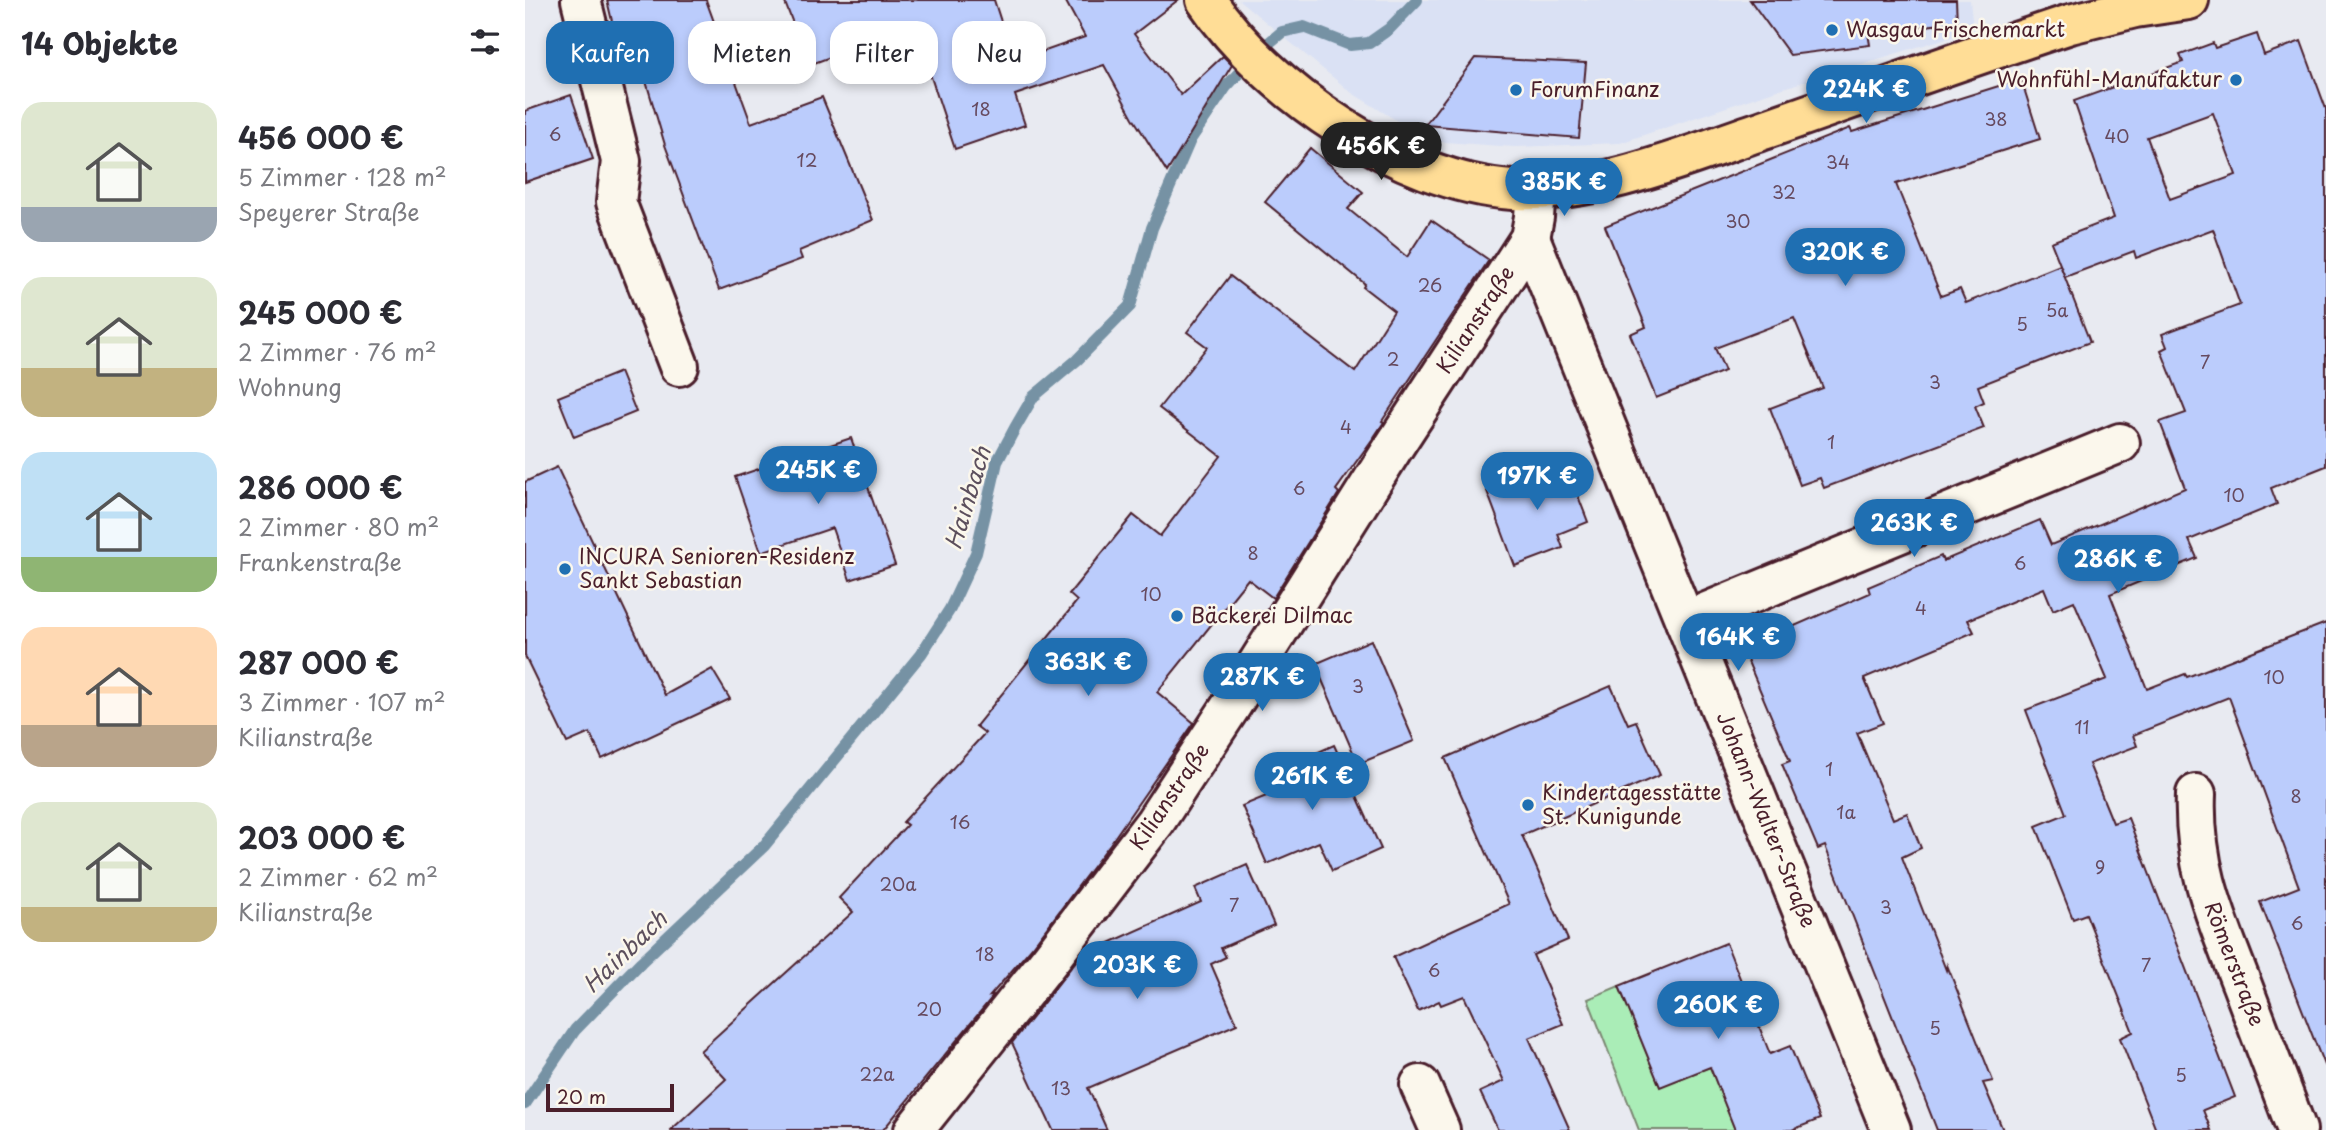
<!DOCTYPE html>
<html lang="de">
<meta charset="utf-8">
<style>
body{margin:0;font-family:"Playpen Sans",sans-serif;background:#f7f7f7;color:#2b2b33;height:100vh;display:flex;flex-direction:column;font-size:26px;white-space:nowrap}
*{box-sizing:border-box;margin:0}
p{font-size:23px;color:#7c7c81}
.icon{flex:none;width:38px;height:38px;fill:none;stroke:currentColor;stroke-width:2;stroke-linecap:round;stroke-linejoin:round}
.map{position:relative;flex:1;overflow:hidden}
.sheet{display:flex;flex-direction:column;background:#fff;width:525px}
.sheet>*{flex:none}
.guide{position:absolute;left:21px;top:21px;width:665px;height:63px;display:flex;gap:14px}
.scale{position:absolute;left:21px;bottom:18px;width:128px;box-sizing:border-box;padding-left:7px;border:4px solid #4a1f2b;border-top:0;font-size:19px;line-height:24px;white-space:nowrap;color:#4a1f2b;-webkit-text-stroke:5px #fbf7ec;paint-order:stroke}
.price{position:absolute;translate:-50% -60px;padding:0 16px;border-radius:24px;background:#1f6fb2;color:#fff;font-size:23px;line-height:46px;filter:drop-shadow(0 2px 4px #0008)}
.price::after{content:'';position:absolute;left:50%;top:42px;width:21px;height:16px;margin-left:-10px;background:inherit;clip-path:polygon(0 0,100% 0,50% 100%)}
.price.selected{background:#222;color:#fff}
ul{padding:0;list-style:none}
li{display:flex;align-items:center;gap:21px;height:175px;padding:0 21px}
li span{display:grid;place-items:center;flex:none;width:196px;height:140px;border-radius:21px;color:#555}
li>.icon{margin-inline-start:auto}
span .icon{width:84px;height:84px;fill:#fffc;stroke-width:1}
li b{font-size:30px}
h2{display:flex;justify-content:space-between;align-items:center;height:84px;padding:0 21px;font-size:30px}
.chip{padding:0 24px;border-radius:21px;background:#fff;box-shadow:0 4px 10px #0003;font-size:24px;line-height:63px}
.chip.selected{background:#1f6fb2;color:#fff}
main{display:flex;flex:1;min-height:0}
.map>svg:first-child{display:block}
.built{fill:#dae1f4}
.green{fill:#aaedb7;stroke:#7a8671;stroke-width:2}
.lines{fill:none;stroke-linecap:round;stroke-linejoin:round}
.stream{stroke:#7692a4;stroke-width:12}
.building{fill:#bbccfc;stroke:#4a1f2b;stroke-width:2;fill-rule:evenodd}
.minor-casing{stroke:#4a1f2b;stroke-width:44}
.major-casing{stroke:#4a1f2b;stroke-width:44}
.minor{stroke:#fbf7ec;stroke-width:38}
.major{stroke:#ffdd96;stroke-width:38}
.poi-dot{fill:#1f6fb2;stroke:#fbf7ec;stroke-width:2.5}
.labels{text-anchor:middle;stroke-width:5;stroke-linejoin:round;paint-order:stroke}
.number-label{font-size:18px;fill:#664a5f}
.poi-label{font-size:21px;fill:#4a1f2b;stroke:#fbf7ec;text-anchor:start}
.street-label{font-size:21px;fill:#4a1f2b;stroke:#fbf7ec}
.water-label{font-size:23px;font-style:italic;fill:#5c4f5d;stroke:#fbf7ec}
</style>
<main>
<section class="sheet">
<h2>14 Objekte<svg class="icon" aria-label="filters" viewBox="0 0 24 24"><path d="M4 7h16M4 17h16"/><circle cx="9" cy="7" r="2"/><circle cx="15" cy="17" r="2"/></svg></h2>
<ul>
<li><span style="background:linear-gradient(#dfe7d0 75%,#9aa5b1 0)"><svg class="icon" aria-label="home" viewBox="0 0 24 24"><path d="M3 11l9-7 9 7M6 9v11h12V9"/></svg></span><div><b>456 000 €</b><p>5 Zimmer · 128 m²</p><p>Speyerer Straße</p></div></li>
<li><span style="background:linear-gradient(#dfe7d0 65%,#c2b280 0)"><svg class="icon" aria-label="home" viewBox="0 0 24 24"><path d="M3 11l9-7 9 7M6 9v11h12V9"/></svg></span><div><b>245 000 €</b><p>2 Zimmer · 76 m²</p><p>Wohnung</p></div></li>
<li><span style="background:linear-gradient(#bfe0f5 75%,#8fb573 0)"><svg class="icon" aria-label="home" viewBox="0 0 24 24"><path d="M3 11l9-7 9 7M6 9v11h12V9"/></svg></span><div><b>286 000 €</b><p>2 Zimmer · 80 m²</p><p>Frankenstraße</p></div></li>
<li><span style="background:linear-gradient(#ffd9b3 70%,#b9a48a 0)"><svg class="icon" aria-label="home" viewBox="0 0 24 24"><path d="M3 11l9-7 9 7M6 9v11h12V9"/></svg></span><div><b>287 000 €</b><p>3 Zimmer · 107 m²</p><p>Kilianstraße</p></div></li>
<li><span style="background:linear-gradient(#dfe7d0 75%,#c2b280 0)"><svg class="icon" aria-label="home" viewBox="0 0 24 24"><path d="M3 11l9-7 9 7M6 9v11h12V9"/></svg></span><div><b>203 000 €</b><p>2 Zimmer · 62 m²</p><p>Kilianstraße</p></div></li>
</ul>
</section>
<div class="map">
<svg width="1801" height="1130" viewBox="0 0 1801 1130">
<rect width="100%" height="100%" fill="#e8eaf1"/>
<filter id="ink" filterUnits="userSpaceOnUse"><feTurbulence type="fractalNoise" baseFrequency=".0143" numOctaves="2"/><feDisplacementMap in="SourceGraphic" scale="14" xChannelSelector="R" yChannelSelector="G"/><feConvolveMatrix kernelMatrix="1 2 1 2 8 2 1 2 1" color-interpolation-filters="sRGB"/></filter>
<g filter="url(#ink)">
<polygon class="built" points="714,0 1445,0 1448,30 1255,89 1095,143 990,147 905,141 827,93"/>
<polygon class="green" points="1094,986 1135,1086 1185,1067 1210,1130 1114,1130 1063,999"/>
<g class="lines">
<polyline class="stream" points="0,1104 50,1030 116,962 239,846 396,654 425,609 451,553 472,462 490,428 508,397 552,360 605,306 627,228 665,140 701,87 734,51 757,32 779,27 825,45 844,43 864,29 892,0"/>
</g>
<g class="building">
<polygon points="82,0 181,0 226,123 297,97 348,220 274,251 277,259 194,290 140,145 112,51 95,55"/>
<polygon points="259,0 469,0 489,62 560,37 540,0 653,0 609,34 656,95 698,56 707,65 642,172 608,118 579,65 490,95 500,125 430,149 393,38 361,53 356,38 284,65"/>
<polygon points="1225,0 1431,0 1432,22 1343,33 1345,45 1265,55"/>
<path d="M1732,34L1739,55L1776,41L1801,109V466L1746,488L1752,504L1664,540L1672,558L1585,594L1622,689L1660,674L1662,677L1801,623V1064L1799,1065L1735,902L1774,887L1704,697L1608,735L1612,746L1564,764L1588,823L1603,818L1710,1097L1678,1110L1686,1130H1631L1595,1038L1608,1032L1561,914L1548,919L1511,826L1541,814L1501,710L1582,679L1549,601L1528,610L1519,588L1443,620L1449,632L1339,678L1358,723L1332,733L1368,819L1382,813L1396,848L1377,857L1421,970L1422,965L1468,1081L1458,1083L1478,1130H1412L1300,846L1293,849L1257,764L1265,761L1213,638L1260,618L1265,628L1345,593L1343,587L1416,556L1418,561L1515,520L1526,545L1660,488L1635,422L1661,413L1636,350L1642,347L1637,334L1715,305L1688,229L1611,258L1609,251L1540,277L1526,242L1589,218L1549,101L1658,62L1655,55L1688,43L1690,48ZM1688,113L1711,175L1645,199L1622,137Z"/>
<polygon points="950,58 1061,63 1054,138 900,125"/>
<polygon points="1496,79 1515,139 1371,184 1416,296 1435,289 1441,303 1535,265 1565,342 1453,386 1459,402 1450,406 1459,428 1299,488 1295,478 1275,485 1245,408 1298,388 1269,318 1190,348 1200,371 1131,398 1105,334 1121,327 1080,226 1325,128 1327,132"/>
<polygon points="46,95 68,159 0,182 0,111"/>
<polygon points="785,148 838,192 823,209 882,257 906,220 964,260 857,421 859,422 849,437 811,490 814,493 748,598 723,579 632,692 669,723 585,844 508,946 465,996 469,995 358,1130 146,1130 201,1079 175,1051 328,912 314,898 382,825 378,822 460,733 451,726 552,601 544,594 608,515 635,536 696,456 634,408 682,347 662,332 705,276 830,372 869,311 838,287 840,284 740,202"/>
<polygon points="95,372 111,412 49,437 33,397"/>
<polygon points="326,438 370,565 325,580 307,528 236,552 210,477"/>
<polygon points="1040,462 1063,522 1033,534 1038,548 990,566 962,491"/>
<polygon points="32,467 140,695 187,669 205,699 77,759 65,733 42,743 0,656 0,482"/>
<polygon points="846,640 889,741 833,764 790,664"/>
<polygon points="1086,686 1103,724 1111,721 1135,775 997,835 1043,940 1008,955 1038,1024 1004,1038 1045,1130 973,1130 955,1092 979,1081 939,996 916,1005 914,1001 893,1011 868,957 984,904 920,758"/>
<polygon points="809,745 856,849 807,871 794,842 742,864 717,806 744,795 737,777"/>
<polygon points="722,865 749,925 696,948 701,957 686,964 712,1024 563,1088 582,1130 528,1130 487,1043 555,956 676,902 670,888"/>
<polygon points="1201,943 1245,1054 1265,1046 1295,1119 1267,1130 1210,1130 1185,1067 1135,1087 1094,986"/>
</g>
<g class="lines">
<defs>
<g id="minor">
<polyline points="56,0 96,161 91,202 154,366"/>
<polyline points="1005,238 1366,1130"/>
<polyline points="1160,621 1595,443"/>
<path d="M1671,794C1668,868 1691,917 1717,985C1735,1033 1754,1082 1772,1130"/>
<polyline points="895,1085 915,1130"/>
<polyline points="389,1130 523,962 630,822 706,706 870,445 1005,238 1009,217 1011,190"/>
</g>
<path id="major" d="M681,0C742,91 877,183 988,190C1074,194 1164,155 1244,128C1344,93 1444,57 1545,24L1610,8L1664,0"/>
</defs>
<use href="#minor" class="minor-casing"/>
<use href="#major" class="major-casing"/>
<use href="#minor" class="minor"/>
<use href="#major" class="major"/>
</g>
</g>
<g class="poi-dot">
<circle cx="1307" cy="30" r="7"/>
<circle cx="1711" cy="80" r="7"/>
<circle cx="991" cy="90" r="7"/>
<circle cx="40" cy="569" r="7"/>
<circle cx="652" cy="616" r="7"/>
<circle cx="1003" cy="805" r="7"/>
</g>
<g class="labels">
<g class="number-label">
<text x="456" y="116">18</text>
<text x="1471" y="126">38</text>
<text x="30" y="141">6</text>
<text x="1592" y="143">40</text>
<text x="282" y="167">12</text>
<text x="1313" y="169">34</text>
<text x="1259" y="199">32</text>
<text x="1213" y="228">30</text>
<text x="905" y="292">26</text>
<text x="1532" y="317">5a</text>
<text x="1497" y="331">5</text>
<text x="868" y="366">2</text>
<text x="1680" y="369">7</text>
<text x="1410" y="389">3</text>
<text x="821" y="434">4</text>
<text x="1306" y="449">1</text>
<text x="774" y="495">6</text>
<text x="1709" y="502">10</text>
<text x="728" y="560">8</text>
<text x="1495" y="570">6</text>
<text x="626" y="601">10</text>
<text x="1396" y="615">4</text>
<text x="1749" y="684">10</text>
<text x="833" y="693">3</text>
<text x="1557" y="734">11</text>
<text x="1304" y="776">1</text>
<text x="1771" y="803">8</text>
<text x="1321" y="819">1a</text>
<text x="435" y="829">16</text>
<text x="1575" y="874">9</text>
<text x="373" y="891">20a</text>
<text x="709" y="912">7</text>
<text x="1361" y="914">3</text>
<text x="1772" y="930">6</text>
<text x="460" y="961">18</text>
<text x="1621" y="972">7</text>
<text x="909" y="977">6</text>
<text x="404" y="1016">20</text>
<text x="1410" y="1035">5</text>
<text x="352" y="1081">22a</text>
<text x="1656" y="1082">5</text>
<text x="536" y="1095">13</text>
</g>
<g class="poi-label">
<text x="1321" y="37">Wasgau Frischemarkt</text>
<text x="1697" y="87" text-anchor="end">Wohnfühl-Manufaktur</text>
<text x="1005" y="97">ForumFinanz</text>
<text x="54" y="564">INCURA Senioren-Residenz<tspan x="54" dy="24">Sankt Sebastian</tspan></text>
<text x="666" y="623">Bäckerei Dilmac</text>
<text x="1017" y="800">Kindertagesstätte<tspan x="1017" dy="24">St. Kunigunde</tspan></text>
</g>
<g class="street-label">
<text transform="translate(951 320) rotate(-57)" y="7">Kilianstraße</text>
<text transform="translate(645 797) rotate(-56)" y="7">Kilianstraße</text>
<text transform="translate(1241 820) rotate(68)" y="7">Johann-Walter-Straße</text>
<text transform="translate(1709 964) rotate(69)" y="7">Römerstraße</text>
</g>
<g class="water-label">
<text transform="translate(443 498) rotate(-73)" y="8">Hainbach</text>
<text transform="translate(100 952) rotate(-44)" y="8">Hainbach</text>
</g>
</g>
</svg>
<div class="scale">20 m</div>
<b class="price" style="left:1341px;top:125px">224K €</b>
<b class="price selected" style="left:856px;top:182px">456K €</b>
<b class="price" style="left:1039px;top:218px">385K €</b>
<b class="price" style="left:1320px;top:288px">320K €</b>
<b class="price" style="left:293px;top:506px">245K €</b>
<b class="price" style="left:1012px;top:512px">197K €</b>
<b class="price" style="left:1389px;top:559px">263K €</b>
<b class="price" style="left:1593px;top:595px">286K €</b>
<b class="price" style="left:1213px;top:673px">164K €</b>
<b class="price" style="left:563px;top:698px">363K €</b>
<b class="price" style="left:737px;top:713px">287K €</b>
<b class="price" style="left:787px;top:812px">261K €</b>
<b class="price" style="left:612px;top:1001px">203K €</b>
<b class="price" style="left:1193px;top:1041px">260K €</b>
<div class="guide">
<a class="chip selected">Kaufen</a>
<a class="chip">Mieten</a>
<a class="chip">Filter</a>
<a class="chip">Neu</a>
</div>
</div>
</main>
